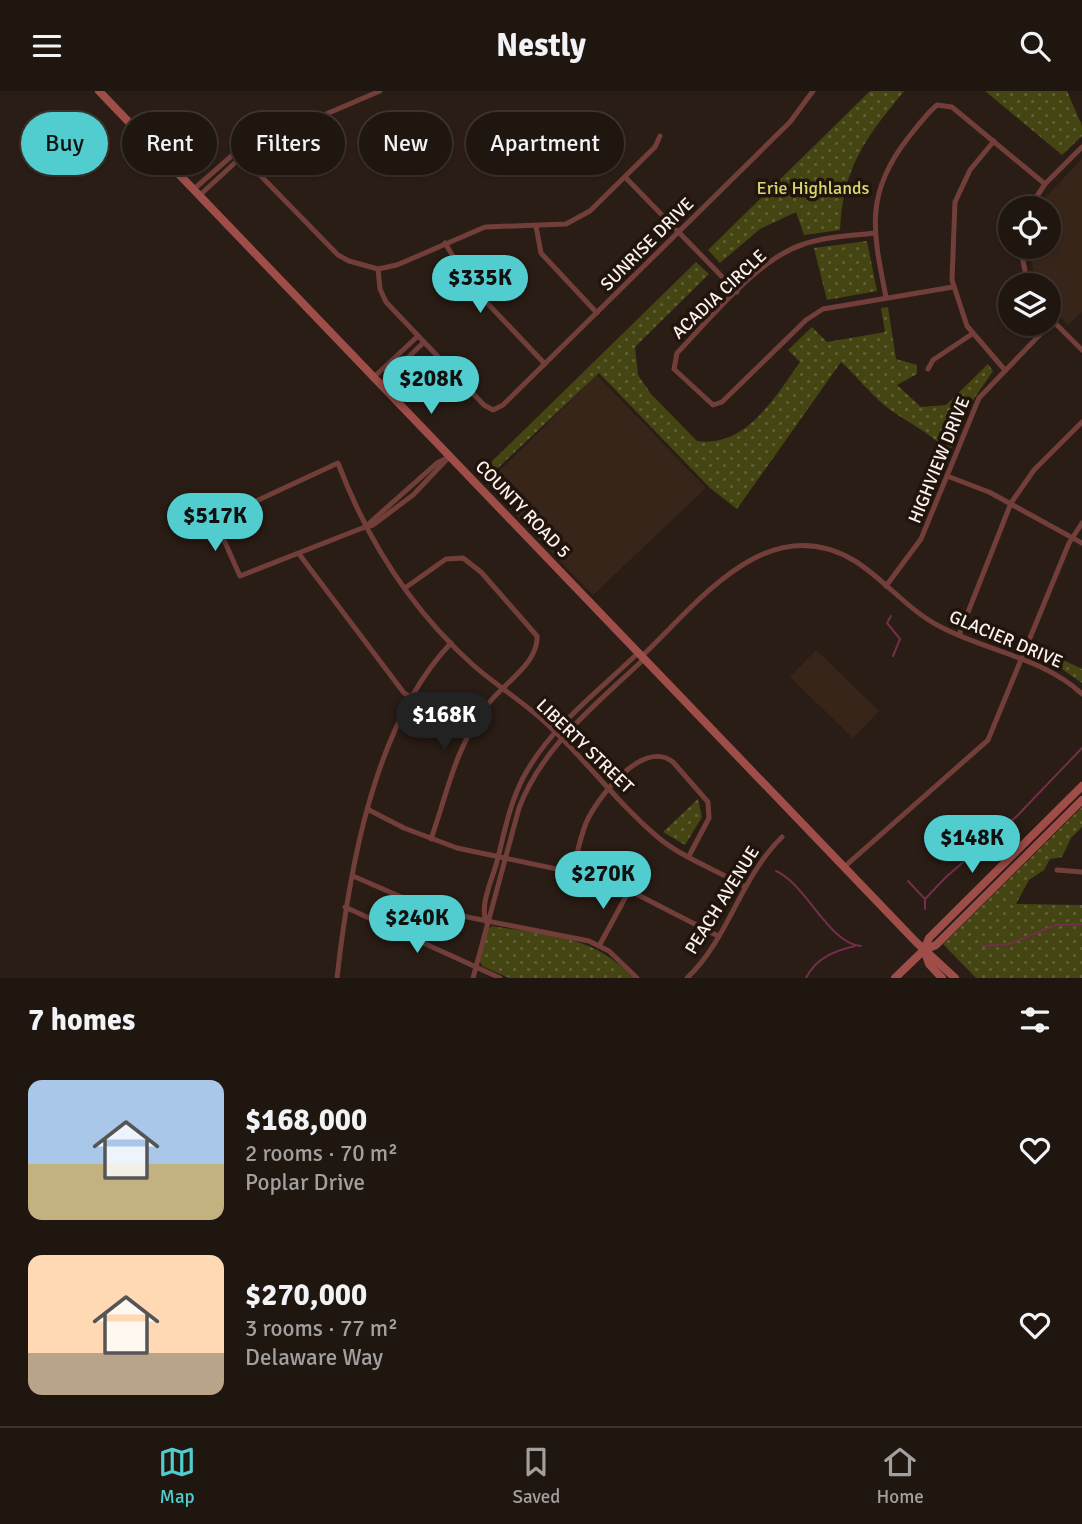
<!DOCTYPE html>
<meta charset="utf-8">
<style>
body{margin:0;font-family:Signika,sans-serif;background:#2d231e;color:#f1f3f6;height:100vh;display:flex;flex-direction:column;font-size:26px;white-space:nowrap}
*{box-sizing:border-box;margin:0}
p{font-size:23px;color:#a29f9f}
.icon{flex:none;width:38px;height:38px;fill:none;stroke:currentColor;stroke-width:2;stroke-linecap:round;stroke-linejoin:round}
.map{position:relative;height:887px;overflow:hidden}
.sheet{display:flex;flex-direction:column;background:#201610;flex:1}
.sheet>*{flex:none}
.banner{position:absolute;left:21px;top:21px;width:700px;height:63px;display:flex;gap:14px}
.tools{position:absolute;left:998px;top:105px;display:grid;gap:14px}
.tools a{display:grid;place-items:center;width:63px;height:63px;border-radius:50%;background:#201610;box-shadow:0 2px 5px #0004,0 0 0 2px #3d3530;font-size:35px}
.price{position:absolute;translate:-50% -60px;padding:0 16px;border-radius:24px;background:#52cdcf;color:#111;font-size:23px;line-height:46px;filter:drop-shadow(0 2px 4px #0008)}
.price::after{content:'';position:absolute;left:50%;top:42px;width:21px;height:16px;margin-left:-10px;background:inherit;clip-path:polygon(0 0,100% 0,50% 100%)}
.price.selected{background:#222;color:#fff}
ul{padding:0;list-style:none}
li{display:flex;align-items:center;gap:21px;height:175px;padding:0 28px}
li span{display:grid;place-items:center;flex:none;width:196px;height:140px;border-radius:14px;color:#555}
li>.icon{margin-inline-start:auto}
span .icon{width:84px;height:84px;fill:#fffc;stroke-width:1}
li b{font-size:30px}
h2{display:flex;justify-content:space-between;align-items:center;height:84px;padding:0 28px;font-size:30px}
.chip{padding:0 24px;border-radius:32px;background:#201610;box-shadow:0 2px 5px #0004,0 0 0 2px #3d3530;font-size:24px;line-height:63px}
.chip.selected{background:#52cdcf;color:#111}
header{display:flex;justify-content:space-between;align-items:center;height:91px;padding:0 28px;background:#201610;font-size:32px;font-weight:700}
.tabs{display:flex;justify-content:space-around;align-items:center;height:98px;border-top:2px solid #3d3530;background:#201610;font-size:19px;color:#a29f9f}
.tabs a{display:grid;justify-items:center;gap:4px}
.tabs .selected{color:#52cdcf}
.map>svg:first-child{display:block}
.built{fill:#37251a}
.park{fill:url(#park-dots)}
.lines{fill:none;stroke-linecap:round;stroke-linejoin:round}
.stream{stroke:#722e4a;stroke-width:2}
.street{stroke:#723e3a;stroke-width:5}
.secondary{stroke:#9f4d48;stroke-width:8}
.labels{text-anchor:middle;stroke-width:7;stroke-linejoin:round;paint-order:stroke}
.park-label{font-size:18px;fill:#d6da6f;stroke:#20140c}
.street-label{font-size:18px;fill:#fbf2ed;stroke:#20140c}
</style>
<header><svg class="icon" aria-label="menu" viewBox="0 0 24 24"><path d="M4 6h16M4 12h16M4 18h16"/></svg>Nestly<svg class="icon" aria-label="search" viewBox="0 0 24 24"><circle cx="10" cy="10" r="6"/><path d="M15 15l6 6"/></svg></header>
<div class="map">
<svg width="1082" height="887" viewBox="0 0 1082 887">
<defs>
<pattern id="park-dots" width="8" height="8" patternUnits="userSpaceOnUse" patternTransform="scale(1.75)"><rect width="8" height="8" fill="#444513"/><path d="M2 2h.1M6 6h.1" fill="none" stroke="#606036" stroke-width="1.8" stroke-linecap="round"/></pattern>
</defs>
<rect width="100%" height="100%" fill="#2a1d15"/>
<g class="built">
<polygon points="1082,68 1082,221 1068,234 1048,213 1048,194 1037,194 1028,158 1048,156 1048,117 1039,117 1043,109"/>
<polygon points="597,284 706,397 593,504 486,393"/>
<polygon points="816,559 879,620 853,647 790,586"/>
</g>
<g class="park">
<path d="M870,0H904C865,48 843,76 840,139L804,144L796,121L760,138L720,172L708,159Z"/>
<polygon points="985,0 1067,0 1082,35 1082,45 1062,64"/>
<polygon points="867,150 877,200 827,209 814,157"/>
<path d="M696,171L709,183L635,256L638,284L651,303L697,350C746,357 775,306 800,271L788,259L812,236L827,251L885,241L881,217L888,216L896,268L917,274V283L897,294L921,316L946,314L988,273L993,280L967,318L949,363C932,341 905,331 884,314C869,301 856,285 841,271L737,418L710,397L599,282L484,390L479,383Z"/>
<polygon points="1034,555 1082,578 1082,592 1059,576 1033,565"/>
<polygon points="698,708 702,726 685,754 663,741"/>
<polygon points="1082,716 1082,736 1071,747 1062,766 1050,768 1044,779 1029,789 1016,813 1082,814 1082,887 976,887 943,853"/>
<path d="M492,835C547,844 593,843 633,887H509L482,875L480,870L488,838Z"/>
</g>
<g class="lines">
<g class="stream">
<polyline points="891,525 887,532 900,548 893,565"/>
<path d="M776,780C806,793 829,853 861,855"/>
<polyline points="908,790 924,807"/>
<polyline points="925,818 925,808 946,786 1017,725 1082,657"/>
<polyline points="983,855 1009,853 1056,834 1082,833"/>
<path d="M806,887C816,867 834,860 855,855"/>
</g>
<g class="street">
<polyline points="994,50 970,79 955,111 952,189 967,235 1004,278"/>
<polyline points="244,59 258,82 338,164 349,170 378,178 397,174 485,136 566,133 590,120 655,56 660,45"/>
<polyline points="625,86 737,201"/>
<polyline points="194,98 235,62 380,0"/>
<polyline points="200,104 239,68 244,59"/>
<polyline points="1029,117 1045,93 1082,56"/>
<polyline points="536,135 541,162 597,222"/>
<path d="M874,142C851,145 827,145 804,153C757,168 711,227 677,262L674,278L713,314L722,311L806,229L823,218L953,196"/>
<polyline points="445,152 471,195 545,273"/>
<polyline points="1020,156 1028,194"/>
<polyline points="378,178 380,198 386,211 484,314 493,319 503,314 790,31 813,0"/>
<path d="M886,206C873,141 864,103 908,47C917,36 926,23 937,14L952,16L1045,93"/>
<polyline points="1048,225 1082,259"/>
<polyline points="928,278 933,269 972,243"/>
<polyline points="374,286 418,245"/>
<polyline points="381,293 424,251"/>
<path d="M450,365L413,404L373,434L365,436L240,485L215,429L338,372C367,449 412,519 473,574C497,595 525,612 548,634C587,670 619,714 660,748C685,768 717,779 744,795"/>
<polyline points="947,385 989,401 1082,452"/>
<polyline points="365,436 437,372 447,367"/>
<polyline points="299,463 404,602 411,606"/>
<polyline points="886,495 921,448 979,307 1053,230"/>
<path d="M405,497L446,468L463,467L481,481L537,545C539,572 503,593 488,613C454,659 449,697 431,748"/>
<polyline points="959,544 1011,412 1034,379 1082,331"/>
<path d="M643,564C699,511 768,417 855,470C885,489 908,519 939,535C985,560 1042,566 1082,603"/>
<polyline points="369,719 404,737 457,757 609,789 718,845"/>
<polyline points="844,776 988,649 1069,452 1082,432"/>
<path d="M573,779C577,763 580,747 586,732C597,707 643,647 673,671L708,711L709,727L689,765"/>
<polyline points="1057,779 1082,781"/>
<polyline points="353,785 415,812 452,823 589,850 609,860 637,887"/>
<polyline points="345,816 500,887"/>
<path d="M486,831C480,814 491,791 496,774C504,744 509,714 523,687C549,637 599,600 639,561"/>
<polyline points="599,855 630,798"/>
<path d="M337,887C349,779 374,633 451,552"/>
<path d="M473,887L519,717C543,654 598,612 645,567"/>
<path d="M687,887C728,849 740,787 782,746"/>
</g>
<g class="secondary">
<polyline points="99,0 916,851 955,887"/>
<polyline points="924,859 936,854 1082,709"/>
<polyline points="924,859 929,873 942,887"/>
<polyline points="895,887 924,859 929,847 1082,695"/>
</g>
</g>
<g class="labels">
<g class="park-label">
<text x="813" y="103">Erie Highlands</text>
</g>
<g class="street-label">
<text transform="translate(647 153) rotate(-45)" y="6">SUNRISE DRIVE</text>
<text transform="translate(719 203) rotate(-43)" y="6">ACADIA CIRCLE</text>
<text transform="translate(939 369) rotate(-68)" y="6">HIGHVIEW DRIVE</text>
<text transform="translate(523 418) rotate(46)" y="6">COUNTY ROAD 5</text>
<text transform="translate(1006 548) rotate(23)" y="6">GLACIER DRIVE</text>
<text transform="translate(585 655) rotate(44)" y="6">LIBERTY STREET</text>
<text transform="translate(722 809) rotate(-58)" y="6">PEACH AVENUE</text>
</g>
</g>
</svg>
<div class="tools">
<a><svg class="icon" aria-label="locate" viewBox="0 0 24 24"><circle cx="12" cy="12" r="6"/><path d="M12 2v4M12 18v4M2 12h4M18 12h4"/></svg></a>
<a><svg class="icon" aria-label="layers" viewBox="0 0 24 24"><path d="M12 4l9 5-9 5-9-5zM3 14l9 5 9-5"/></svg></a>
</div>
<b class="price" style="left:480px;top:224px">$335K</b>
<b class="price" style="left:431px;top:325px">$208K</b>
<b class="price" style="left:215px;top:462px">$517K</b>
<b class="price selected" style="left:444px;top:661px">$168K</b>
<b class="price" style="left:972px;top:784px">$148K</b>
<b class="price" style="left:603px;top:820px">$270K</b>
<b class="price" style="left:417px;top:864px">$240K</b>
<div class="banner">
<a class="chip selected">Buy</a>
<a class="chip">Rent</a>
<a class="chip">Filters</a>
<a class="chip">New</a>
<a class="chip">Apartment</a>
</div>
</div>
<section class="sheet">
<h2>7 homes<svg class="icon" aria-label="filters" viewBox="0 0 24 24"><path d="M4 7h16M4 17h16"/><circle cx="9" cy="7" r="2"/><circle cx="15" cy="17" r="2"/></svg></h2>
<ul>
<li><span style="background:linear-gradient(#a9c7e8 60%,#c2b280 0)"><svg class="icon" aria-label="home" viewBox="0 0 24 24"><path d="M3 11l9-7 9 7M6 9v11h12V9"/></svg></span><div><b>$168,000</b><p>2 rooms · 70 m²</p><p>Poplar Drive</p></div><svg class="icon" aria-label="heart" viewBox="0 0 24 24"><path d="M12 20l-8-8c-3-5 5-10 8-4 3-6 11-1 8 4z"/></svg></li>
<li><span style="background:linear-gradient(#ffd9b3 70%,#b9a48a 0)"><svg class="icon" aria-label="home" viewBox="0 0 24 24"><path d="M3 11l9-7 9 7M6 9v11h12V9"/></svg></span><div><b>$270,000</b><p>3 rooms · 77 m²</p><p>Delaware Way</p></div><svg class="icon" aria-label="heart" viewBox="0 0 24 24"><path d="M12 20l-8-8c-3-5 5-10 8-4 3-6 11-1 8 4z"/></svg></li>
</ul>
</section>
<nav class="tabs">
<a class="selected"><svg class="icon" aria-label="map" viewBox="0 0 24 24"><path d="M3 6l6-2 6 2 6-2v14l-6 2-6-2-6 2zM9 4v14M15 6v14"/></svg>Map</a>
<a><svg class="icon" aria-label="saved" viewBox="0 0 24 24"><path d="M7 4h10v16l-5-4-5 4z"/></svg>Saved</a>
<a><svg class="icon" aria-label="home" viewBox="0 0 24 24"><path d="M3 11l9-7 9 7M6 9v11h12V9"/></svg>Home</a>
</nav>
